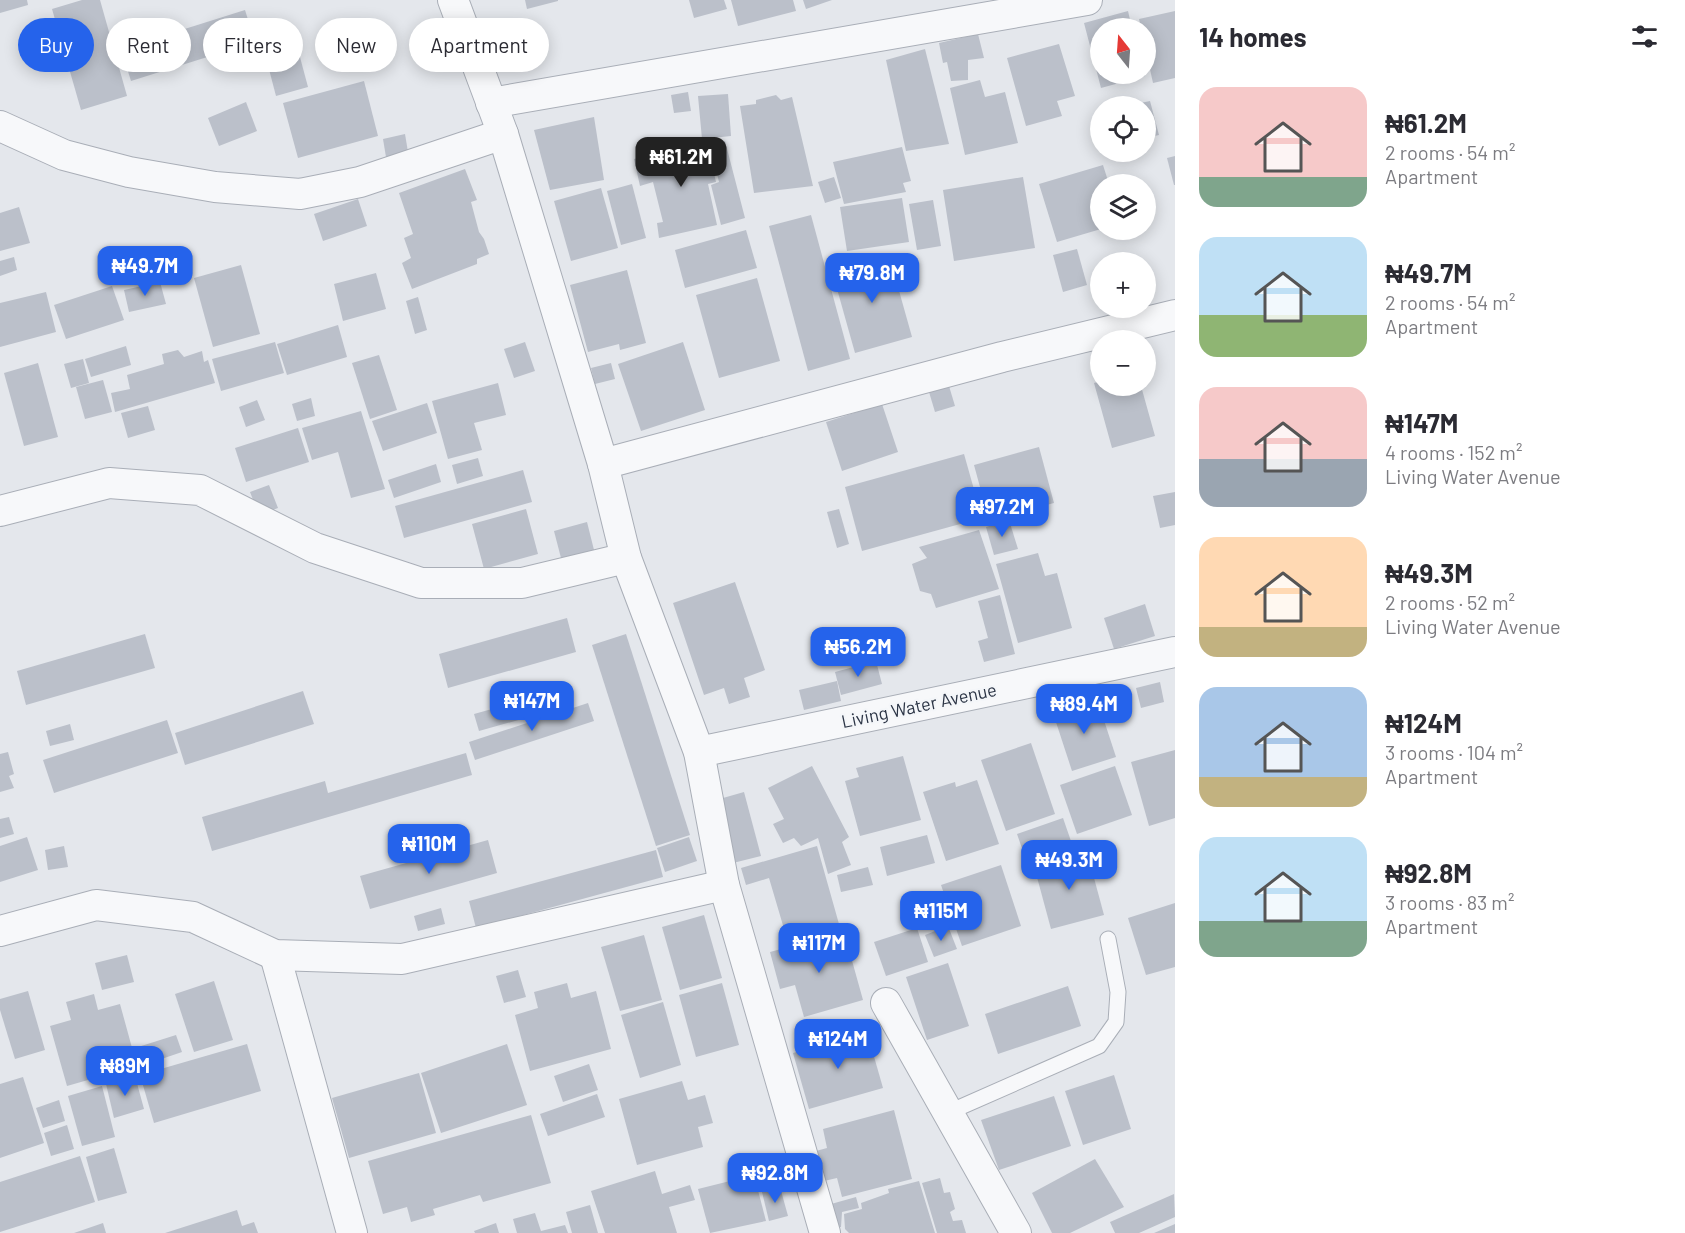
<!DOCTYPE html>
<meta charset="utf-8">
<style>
body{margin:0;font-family:Barlow,sans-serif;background:#f7f7f7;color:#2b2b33;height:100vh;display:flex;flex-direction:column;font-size:22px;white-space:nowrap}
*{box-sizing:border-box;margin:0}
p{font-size:20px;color:#7c7c81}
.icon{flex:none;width:33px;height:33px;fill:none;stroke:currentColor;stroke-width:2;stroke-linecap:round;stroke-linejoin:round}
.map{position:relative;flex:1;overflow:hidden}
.side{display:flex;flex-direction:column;background:#fff;width:510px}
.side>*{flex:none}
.banner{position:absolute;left:18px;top:18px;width:570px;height:54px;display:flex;gap:12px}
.needle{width:39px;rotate:343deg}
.controls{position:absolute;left:1090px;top:18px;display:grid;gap:12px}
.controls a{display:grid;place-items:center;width:66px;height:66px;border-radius:50%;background:#fff;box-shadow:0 3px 15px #0003;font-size:30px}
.price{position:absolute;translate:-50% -51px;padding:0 14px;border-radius:12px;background:#2563eb;color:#fff;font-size:20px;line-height:39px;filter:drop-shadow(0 2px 3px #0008)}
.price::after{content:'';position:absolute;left:50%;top:36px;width:18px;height:14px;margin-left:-9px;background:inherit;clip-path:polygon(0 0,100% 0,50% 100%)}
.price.on{background:#222;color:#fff}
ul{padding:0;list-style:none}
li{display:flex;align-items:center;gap:18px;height:150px;padding:0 24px}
li span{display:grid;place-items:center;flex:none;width:168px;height:120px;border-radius:18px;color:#555}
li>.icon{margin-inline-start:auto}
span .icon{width:72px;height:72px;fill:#fffc;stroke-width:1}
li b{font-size:26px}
h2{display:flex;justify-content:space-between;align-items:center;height:72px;padding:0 24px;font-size:26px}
.pill{padding:0 21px;border-radius:27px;background:#fff;box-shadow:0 3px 15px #0003;font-size:21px;line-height:54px}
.pill.on{background:#2563eb;color:#fff}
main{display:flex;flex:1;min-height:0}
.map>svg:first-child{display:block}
.building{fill:#bbc0ca}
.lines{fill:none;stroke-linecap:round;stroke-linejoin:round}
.service-casing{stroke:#a9aeb7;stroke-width:17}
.minor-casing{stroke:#a9aeb7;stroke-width:32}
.service{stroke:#f7f8fa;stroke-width:15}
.minor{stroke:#f7f8fa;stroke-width:30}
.labels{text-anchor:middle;stroke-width:4.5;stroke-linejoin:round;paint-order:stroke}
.street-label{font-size:18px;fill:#2b3445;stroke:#f4f6f9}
</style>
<main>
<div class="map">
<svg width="1175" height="1233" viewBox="0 0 1175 1233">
<rect width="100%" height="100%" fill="#e4e7ec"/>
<g class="building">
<polygon points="0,0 27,0 28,5 0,13"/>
<polygon points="82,0 100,0 127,96 81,110 52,9"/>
<polygon points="525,0 558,0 558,1 527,9"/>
<polygon points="689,0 724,0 727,9 694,18"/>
<polygon points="731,0 793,0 796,11 738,26"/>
<polygon points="803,0 832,0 806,9"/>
<polygon points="245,10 255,42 131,81 121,49"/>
<polygon points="1128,11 1132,28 1101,28 1101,74 1145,74 1145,76 1101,88 1084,23"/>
<polygon points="1175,11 1175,78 1153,83 1146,51 1146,28 1141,28 1139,19"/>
<polygon points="978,34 984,58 968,60 968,80 951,81 947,62 943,63 939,43"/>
<polygon points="1059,44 1075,96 1057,101 1062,116 1026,126 1007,58"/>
<polygon points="297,46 308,87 276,96 265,54"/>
<polygon points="925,49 949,144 906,151 886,60"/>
<polygon points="980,80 985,97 1005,92 1018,143 965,155 950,88"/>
<polygon points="364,81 378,136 298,158 283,103"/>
<polygon points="688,92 691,111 674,113 671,95"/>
<polygon points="728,94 731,136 702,139 698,96"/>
<polygon points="776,95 781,100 792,97 813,186 754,193 740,106 756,104 756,100"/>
<polygon points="1150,101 1159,135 1146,138 1146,106 1137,106 1136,104"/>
<polygon points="246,102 257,131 219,146 208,118"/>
<polygon points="594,117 604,180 550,190 534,130"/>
<polygon points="405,134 408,152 386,157 383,139"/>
<polygon points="725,141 745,218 721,225 711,185 719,182 710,145"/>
<polygon points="707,142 716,182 708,184 717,225 659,238 657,223 663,222 653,182 640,186 634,159"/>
<polygon points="902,147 911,181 903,183 906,192 844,204 833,162"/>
<polygon points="1175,156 1175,185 1174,185 1167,158"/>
<polygon points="1103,165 1109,184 1101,184 1101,229 1057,242 1039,184"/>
<polygon points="465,169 477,200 471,202 479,232 484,239 489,254 477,259 477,264 412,289 402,263 411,258 404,238 413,234 399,193"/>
<polygon points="834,177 841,198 825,203 818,182"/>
<polygon points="1023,177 1035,248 954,261 943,190"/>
<polygon points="632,184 646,238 621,245 607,191"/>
<polygon points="601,188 618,248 571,261 554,201"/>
<polygon points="902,198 909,242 847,251 840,207"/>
<polygon points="358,199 367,226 323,241 314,214"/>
<polygon points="933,200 941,246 917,250 909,204"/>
<polygon points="19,207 30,243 0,251 0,213"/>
<polygon points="811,215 850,359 808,371 769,226"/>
<polygon points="746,230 757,268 685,288 675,250"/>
<polygon points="1077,249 1087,285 1063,292 1053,255"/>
<polygon points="889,255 912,337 855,353 832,271"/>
<polygon points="14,257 17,270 0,276 0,261"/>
<polygon points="241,265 260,334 213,347 194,278"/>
<polygon points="627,270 646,343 620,350 619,344 588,352 570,285"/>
<polygon points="376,273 386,309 343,321 334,284"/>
<polygon points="757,278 780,361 719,378 696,295"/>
<polygon points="160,282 166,304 129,312 124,290"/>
<polygon points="112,286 124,320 66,339 54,305"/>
<polygon points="46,292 56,332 0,347 0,303"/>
<polygon points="418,297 427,330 415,334 406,301"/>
<polygon points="338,325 347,357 287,375 277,344"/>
<polygon points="275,342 284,373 221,391 212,359"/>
<polygon points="525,342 535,371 514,378 504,349"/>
<polygon points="683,342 705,410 641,431 618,364"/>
<polygon points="126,346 131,365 91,377 85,359"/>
<polygon points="178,350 184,357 202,351 204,362 208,360 215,383 115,412 111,393 130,389 127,375 164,364 162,354"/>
<polygon points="379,355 397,410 370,419 352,363"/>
<polygon points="83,359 89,383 71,388 64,364"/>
<polygon points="38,363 58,437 24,446 4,373"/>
<polygon points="611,363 615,379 595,384 591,368"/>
<polygon points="103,380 112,412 85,419 76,387"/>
<polygon points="1101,381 1101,386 1141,386 1155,436 1112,448 1094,383"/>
<polygon points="498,383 506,415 474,423 482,450 448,459 432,401"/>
<polygon points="949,386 955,406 935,412 929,392"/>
<polygon points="311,398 315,416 297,421 292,404"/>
<polygon points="257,400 265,420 246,427 239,407"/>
<polygon points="427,403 437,433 383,451 372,421"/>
<polygon points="882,404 898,452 842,471 826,422"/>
<polygon points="148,406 155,430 128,438 121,413"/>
<polygon points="361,411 385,489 351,498 338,452 312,460 302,428"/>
<polygon points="298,428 309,462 246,482 235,448"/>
<polygon points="1039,447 1054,503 989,520 974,465"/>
<polygon points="964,454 982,518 862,551 845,487"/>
<polygon points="478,458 483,476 457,484 452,465"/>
<polygon points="436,464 441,482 394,498 388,480"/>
<polygon points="523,470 532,502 404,538 395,506"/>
<polygon points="269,485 278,508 259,515 250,492"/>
<polygon points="1175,492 1175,525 1160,528 1153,496"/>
<polygon points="526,509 538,554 484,569 472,524"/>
<polygon points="839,509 849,544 837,548 827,512"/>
<polygon points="1009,520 1018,549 994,555 986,527"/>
<polygon points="587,522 594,550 561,558 554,531"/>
<polygon points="979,530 999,589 936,608 931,594 920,591 912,564 927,558 919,547"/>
<polygon points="1038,553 1045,576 1057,573 1072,628 1018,643 996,564"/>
<polygon points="735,582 765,670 744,678 750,697 729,704 724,688 704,695 673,603"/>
<polygon points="1000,595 1015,654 984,662 978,641 988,638 978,601"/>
<polygon points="1145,604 1155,636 1114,649 1104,618"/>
<polygon points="567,618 576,652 448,688 439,654"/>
<polygon points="145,634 155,668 26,705 17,671"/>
<polygon points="626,634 690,835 656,846 592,645"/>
<polygon points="876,661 882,684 841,695 835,672"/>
<polygon points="837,681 841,701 804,710 799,690"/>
<polygon points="1160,682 1164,702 1141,708 1136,688"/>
<polygon points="303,691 314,724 185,765 175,733"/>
<polygon points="1097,699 1116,757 1072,771 1053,713"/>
<polygon points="517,702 522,719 479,731 474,714"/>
<polygon points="588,703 594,721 475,760 469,742"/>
<polygon points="167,720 178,753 54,793 43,760"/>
<polygon points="70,724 74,740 50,746 46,731"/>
<polygon points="1031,743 1055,814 1006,831 981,760"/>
<polygon points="1175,750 1175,818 1149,826 1131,762"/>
<polygon points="8,752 14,774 9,776 14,788 0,792 0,754"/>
<polygon points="466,753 472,775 212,851 202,817 325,781 328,793"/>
<polygon points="903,756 921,820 860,836 845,781 859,777 856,768"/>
<polygon points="812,766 849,837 842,842 851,865 828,874 818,838 801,846 794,838 783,843 773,824 784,819 768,788"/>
<polygon points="1115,766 1132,815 1077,834 1060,785"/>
<polygon points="977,780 999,844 946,861 923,792 955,782 956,787"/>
<polygon points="744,792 761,856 733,863 716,800"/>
<polygon points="9,817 14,834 0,838 0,819"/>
<polygon points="1063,818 1072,844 1026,860 1017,834"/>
<polygon points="927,835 935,863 887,876 880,847"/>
<polygon points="27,837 38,870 0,882 0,846"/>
<polygon points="689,837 697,861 665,872 657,848"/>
<polygon points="488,840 497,873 370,909 360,876"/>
<polygon points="64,846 68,867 48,870 45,850"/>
<polygon points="817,846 839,924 787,939 769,878 746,885 741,868"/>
<polygon points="656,850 663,877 476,928 469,901"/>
<polygon points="1087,852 1104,915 1051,929 1034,866"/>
<polygon points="1001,865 1021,926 962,946 941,885"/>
<polygon points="868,867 873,885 841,892 837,875"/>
<polygon points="1175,903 1175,967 1146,975 1128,918"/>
<polygon points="441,908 445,924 418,931 414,916"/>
<polygon points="704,915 722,978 680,990 662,927"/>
<polygon points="948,926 957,949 934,957 925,935"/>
<polygon points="917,928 928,962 886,976 874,942"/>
<polygon points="844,932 863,1000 804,1017 795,985 780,989 770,952"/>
<polygon points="644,935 662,1000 620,1011 601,947"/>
<polygon points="127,955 134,982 102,990 95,963"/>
<polygon points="948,963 969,1026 927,1040 906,977"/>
<polygon points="518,970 526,997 504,1003 496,976"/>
<polygon points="214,981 233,1040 194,1052 175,994"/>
<polygon points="567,983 571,998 596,991 611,1049 530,1071 515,1015 538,1008 534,992"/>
<polygon points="722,983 739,1045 696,1057 679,995"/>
<polygon points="1068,986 1081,1026 998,1054 985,1014"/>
<polygon points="28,991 45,1050 15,1059 0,1010 0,999"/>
<polygon points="94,994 98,1010 120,1004 137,1066 67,1086 50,1026 71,1020 66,1002"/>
<polygon points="663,1002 681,1065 640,1078 621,1015"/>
<polygon points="867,1032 883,1088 809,1109 793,1053"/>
<polygon points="176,1035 182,1052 144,1065 138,1047"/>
<polygon points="247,1044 261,1091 154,1123 140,1075"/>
<polygon points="507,1044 527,1105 441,1133 421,1073"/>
<polygon points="589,1064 598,1090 563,1102 554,1076"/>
<polygon points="419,1073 436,1133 349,1158 332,1098"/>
<polygon points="1114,1075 1131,1129 1083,1145 1065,1091"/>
<polygon points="135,1076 144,1109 114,1118 106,1084"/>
<polygon points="23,1077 44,1143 0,1158 0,1084"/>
<polygon points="682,1081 688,1100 705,1095 713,1123 698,1127 703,1147 637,1165 619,1099"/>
<polygon points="102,1086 115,1137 82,1146 68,1096"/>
<polygon points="597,1094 605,1117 548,1136 540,1114"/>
<polygon points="1054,1096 1071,1146 999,1170 981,1120"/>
<polygon points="59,1100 65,1121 43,1128 36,1108"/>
<polygon points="894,1110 912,1179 842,1197 837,1178 824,1181 816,1151 827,1148 823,1129"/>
<polygon points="531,1115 551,1183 483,1202 480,1195 433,1209 435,1215 411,1222 407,1207 383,1214 368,1161"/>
<polygon points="67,1125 74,1149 51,1156 44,1133"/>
<polygon points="114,1148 127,1193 98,1201 86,1157"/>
<polygon points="80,1156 95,1202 0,1232 0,1182"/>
<polygon points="1095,1159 1124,1207 1070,1233 1052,1233 1032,1193"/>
<polygon points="655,1171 662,1194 690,1185 695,1200 669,1207 677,1233 605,1233 591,1191"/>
<polygon points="754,1175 766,1221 710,1233 698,1189"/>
<polygon points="940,1178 944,1193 950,1192 955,1209 950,1212 953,1221 962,1220 966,1233 937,1233 922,1183"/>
<polygon points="919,1181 935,1233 849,1233 845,1229 844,1214 862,1209 861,1203 889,1193 888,1189"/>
<polygon points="780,1187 788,1216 769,1221 762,1192"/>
<polygon points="1174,1194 1175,1217 1139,1233 1115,1233 1110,1222"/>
<polygon points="856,1197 859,1208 842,1212 841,1227 830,1229 824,1206"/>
<polygon points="590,1205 598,1233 572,1233 566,1212"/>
<polygon points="237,1210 242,1226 254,1222 258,1233 165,1233"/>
<polygon points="535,1213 541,1231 565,1225 568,1233 517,1233 513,1219"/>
<polygon points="103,1223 106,1233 74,1233"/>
<polygon points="496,1223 499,1233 475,1233 474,1231"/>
<polygon points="1175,1224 1175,1233 1154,1233"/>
</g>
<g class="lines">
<defs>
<polyline id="service" points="947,1113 1099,1046 1116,1022 1118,992 1108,939"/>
<g id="minor">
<polyline points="453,0 503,134 603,464 626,558 699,752 724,885 825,1233"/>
<polyline points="491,103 1087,0"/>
<polyline points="0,126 64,155 129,172 215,187 300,194 360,182 503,134"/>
<polyline points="603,464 1002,357 1175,315"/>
<polyline points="0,511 109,483 200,490 315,548 421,583 522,583 626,558"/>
<polyline points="699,752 1175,652"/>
<polyline points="0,931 96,905 193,917 275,955 402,959 724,885"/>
<polyline points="275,955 352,1233"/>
<polyline points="886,1003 1016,1233"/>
</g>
</defs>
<use href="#service" class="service-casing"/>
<use href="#minor" class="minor-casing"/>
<use href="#service" class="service"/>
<use href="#minor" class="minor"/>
</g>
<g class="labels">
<g class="street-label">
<text transform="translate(919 706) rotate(-12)" y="6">Living Water Avenue</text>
</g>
</g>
</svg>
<div class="controls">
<a><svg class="needle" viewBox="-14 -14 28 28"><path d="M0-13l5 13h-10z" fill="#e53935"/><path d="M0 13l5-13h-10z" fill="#7c7c81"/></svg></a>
<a><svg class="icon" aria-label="locate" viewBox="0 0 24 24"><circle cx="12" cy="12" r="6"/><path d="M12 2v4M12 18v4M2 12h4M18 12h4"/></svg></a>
<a><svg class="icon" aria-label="layers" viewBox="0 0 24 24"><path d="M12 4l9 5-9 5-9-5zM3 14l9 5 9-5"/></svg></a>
<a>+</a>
<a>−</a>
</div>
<b class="price on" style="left:681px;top:188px">₦61.2M</b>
<b class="price" style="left:145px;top:297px">₦49.7M</b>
<b class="price" style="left:872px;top:304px">₦79.8M</b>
<b class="price" style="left:1002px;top:538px">₦97.2M</b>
<b class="price" style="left:858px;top:678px">₦56.2M</b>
<b class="price" style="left:532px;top:732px">₦147M</b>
<b class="price" style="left:1084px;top:735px">₦89.4M</b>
<b class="price" style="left:429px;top:875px">₦110M</b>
<b class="price" style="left:1069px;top:891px">₦49.3M</b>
<b class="price" style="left:941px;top:942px">₦115M</b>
<b class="price" style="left:819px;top:974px">₦117M</b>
<b class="price" style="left:838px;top:1070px">₦124M</b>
<b class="price" style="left:125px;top:1097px">₦89M</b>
<b class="price" style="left:775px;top:1204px">₦92.8M</b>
<div class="banner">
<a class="pill on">Buy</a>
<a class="pill">Rent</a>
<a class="pill">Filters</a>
<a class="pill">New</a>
<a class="pill">Apartment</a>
</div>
</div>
<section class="side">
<h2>14 homes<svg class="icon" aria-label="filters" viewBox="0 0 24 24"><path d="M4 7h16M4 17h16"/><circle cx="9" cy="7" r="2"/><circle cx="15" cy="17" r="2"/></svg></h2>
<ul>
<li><span style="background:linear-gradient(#f6c9c9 75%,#7fa58c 0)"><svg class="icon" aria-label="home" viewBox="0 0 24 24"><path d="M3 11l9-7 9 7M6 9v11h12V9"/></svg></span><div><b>₦61.2M</b><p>2 rooms · 54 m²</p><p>Apartment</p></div></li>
<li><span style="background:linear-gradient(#bfe0f5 65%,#8fb573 0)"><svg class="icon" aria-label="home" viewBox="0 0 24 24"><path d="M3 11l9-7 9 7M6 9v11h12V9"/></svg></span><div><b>₦49.7M</b><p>2 rooms · 54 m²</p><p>Apartment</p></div></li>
<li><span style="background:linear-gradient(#f6c9c9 60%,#9aa5b1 0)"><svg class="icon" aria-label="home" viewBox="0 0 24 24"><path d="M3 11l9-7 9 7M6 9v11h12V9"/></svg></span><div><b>₦147M</b><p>4 rooms · 152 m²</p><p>Living Water Avenue</p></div></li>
<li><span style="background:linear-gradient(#ffd9b3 75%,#c2b280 0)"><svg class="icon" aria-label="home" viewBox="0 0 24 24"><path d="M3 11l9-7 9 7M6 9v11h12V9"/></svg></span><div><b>₦49.3M</b><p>2 rooms · 52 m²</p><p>Living Water Avenue</p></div></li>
<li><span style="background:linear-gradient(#a9c7e8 75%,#c2b280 0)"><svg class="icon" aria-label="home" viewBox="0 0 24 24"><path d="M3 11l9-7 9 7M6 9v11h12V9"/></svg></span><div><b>₦124M</b><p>3 rooms · 104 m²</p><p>Apartment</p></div></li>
<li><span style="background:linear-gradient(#bfe0f5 70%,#7fa58c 0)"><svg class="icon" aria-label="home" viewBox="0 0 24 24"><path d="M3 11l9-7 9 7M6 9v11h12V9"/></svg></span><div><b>₦92.8M</b><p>3 rooms · 83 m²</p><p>Apartment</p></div></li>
</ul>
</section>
</main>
